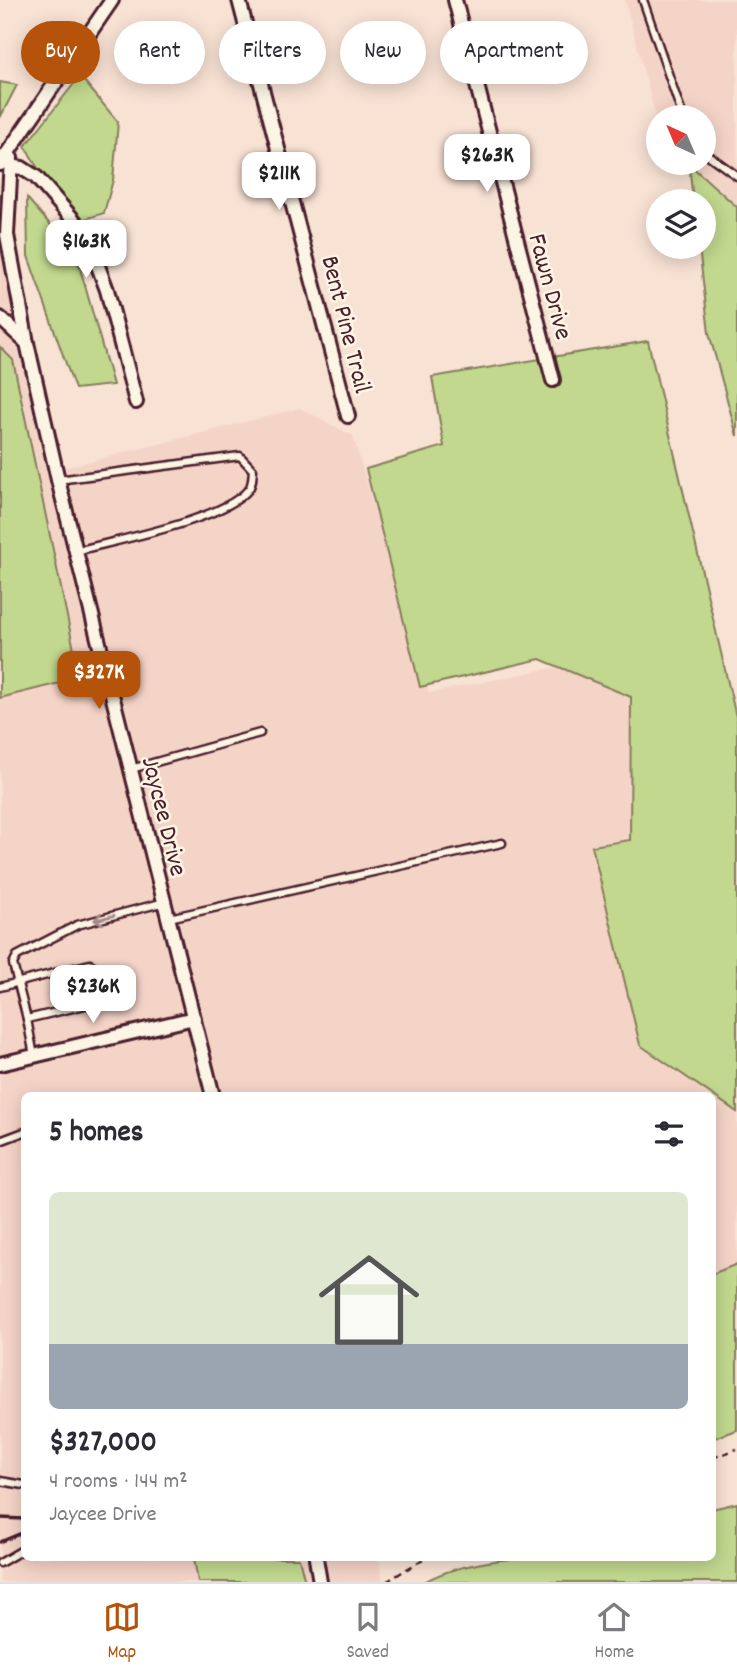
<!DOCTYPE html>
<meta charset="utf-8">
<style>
body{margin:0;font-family:Dekko,sans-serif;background:#f2f2f3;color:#2b2b33;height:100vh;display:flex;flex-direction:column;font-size:26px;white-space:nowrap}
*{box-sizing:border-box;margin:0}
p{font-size:23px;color:#7c7c81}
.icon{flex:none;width:38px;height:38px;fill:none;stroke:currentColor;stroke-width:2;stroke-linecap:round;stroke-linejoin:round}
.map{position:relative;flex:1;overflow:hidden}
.sheet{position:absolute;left:21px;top:1092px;width:695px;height:469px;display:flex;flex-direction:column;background:#fff;border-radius:10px;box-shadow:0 4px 18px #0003}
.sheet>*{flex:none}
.top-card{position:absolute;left:21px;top:21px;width:696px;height:63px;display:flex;gap:14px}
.needle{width:46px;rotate:316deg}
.buttons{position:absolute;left:646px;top:105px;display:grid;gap:14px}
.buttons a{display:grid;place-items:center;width:70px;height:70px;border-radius:50%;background:#fff;box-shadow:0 4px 18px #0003;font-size:35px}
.price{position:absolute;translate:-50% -60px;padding:0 16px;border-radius:14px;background:#fff;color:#222;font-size:23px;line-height:46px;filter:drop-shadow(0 2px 4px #0008)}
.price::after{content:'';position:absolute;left:50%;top:42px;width:21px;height:16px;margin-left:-10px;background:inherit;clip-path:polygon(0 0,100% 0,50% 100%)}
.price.on{background:#b45309;color:#fff}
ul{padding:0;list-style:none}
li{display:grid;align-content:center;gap:14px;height:371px;padding:0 28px}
li span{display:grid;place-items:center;height:217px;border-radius:10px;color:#555}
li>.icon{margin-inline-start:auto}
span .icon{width:126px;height:126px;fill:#fffc;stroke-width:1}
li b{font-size:30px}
h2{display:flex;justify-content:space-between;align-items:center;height:84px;padding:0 28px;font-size:30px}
.pill{padding:0 24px;border-radius:32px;background:#fff;box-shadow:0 4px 18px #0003;font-size:24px;line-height:63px}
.pill.on{background:#b45309;color:#fff}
.dock{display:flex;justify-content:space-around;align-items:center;height:98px;border-top:2px solid #e1e1e2;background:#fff;font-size:19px;color:#7c7c81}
.dock a{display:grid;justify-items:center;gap:4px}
.dock .on{color:#b45309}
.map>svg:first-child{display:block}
.built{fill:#f5d4c8}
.green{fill:#c1d88e;stroke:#867c5c;stroke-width:2}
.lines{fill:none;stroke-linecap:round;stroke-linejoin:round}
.service-casing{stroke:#4a1f2b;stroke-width:11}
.minor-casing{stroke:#4a1f2b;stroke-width:18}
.path{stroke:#4a1f2b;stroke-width:2.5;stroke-dasharray:7 5;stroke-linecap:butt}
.service{stroke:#fcf5e5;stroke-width:6}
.minor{stroke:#fcf5e5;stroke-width:12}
.rail{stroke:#4a1f2b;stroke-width:3.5}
.oneway{stroke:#a38a88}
.labels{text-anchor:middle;stroke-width:5;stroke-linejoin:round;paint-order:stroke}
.street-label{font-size:26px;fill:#4a1f2b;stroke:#fcf5e5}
</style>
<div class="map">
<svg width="737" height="1582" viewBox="0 0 737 1582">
<rect width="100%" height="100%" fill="#f8e2d4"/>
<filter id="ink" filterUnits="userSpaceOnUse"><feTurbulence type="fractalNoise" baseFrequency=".0143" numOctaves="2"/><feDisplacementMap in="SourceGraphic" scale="14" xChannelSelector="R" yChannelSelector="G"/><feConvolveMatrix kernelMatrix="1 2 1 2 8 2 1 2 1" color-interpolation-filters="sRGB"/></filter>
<g filter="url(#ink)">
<g class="built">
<polygon points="625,0 737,0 737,211 671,163 704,163 704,117 658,117 658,125"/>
<polygon points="0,243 52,471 300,408 353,436 429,693 562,666 632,646 737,1028 737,1291 712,1301 712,1096 24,1096 24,1558 379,1558 383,1582 0,1582"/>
</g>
<g class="green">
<polygon points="80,76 118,122 113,180 104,213 70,224 25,146"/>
<polygon points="0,82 17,85 0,118"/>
<polygon points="689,164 737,207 737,436 709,333 699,247 704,247 704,201 693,201"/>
<polygon points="27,198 76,254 113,385 75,389 28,256"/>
<polygon points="648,341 737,721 737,1112 640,1045 592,846 630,840 631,697 540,659 420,687 366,469 444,446 432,377"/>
<polygon points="0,347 13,360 80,678 0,698"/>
<polygon points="737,1264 737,1430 712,1439 712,1274"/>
<path d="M737,1503V1582H424C490,1544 635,1558 712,1558V1509Z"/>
<polygon points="194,1558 299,1558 305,1582 198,1582"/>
</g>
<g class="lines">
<defs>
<g id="service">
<polyline points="643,0 683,117"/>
<polyline points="704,152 737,176"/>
<path d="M58,480L240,456L253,470C252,477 253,485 248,490C223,520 117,540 76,551"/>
<polyline points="131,769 260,733"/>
<polyline points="169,918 502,843"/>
<polyline points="0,987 90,964 98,969 102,995 98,1002 27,1019 34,1056"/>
<polyline points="27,1019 13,964 17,956 77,925 165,902"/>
<polyline points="0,1141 24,1132"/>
<polyline points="0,1481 24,1485"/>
<polyline points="0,1563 24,1549"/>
</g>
<g id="minor">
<polyline points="239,0 348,416"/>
<polyline points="455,0 553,380"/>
<polyline points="11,158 7,235 27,343"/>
<polyline points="0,164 112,0"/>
<polyline points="10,166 22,168 36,177 86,234 107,290 136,402"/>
<polyline points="0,318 27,343 58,480 213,1096"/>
<polyline points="0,1064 194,1018"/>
<polyline points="316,1558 320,1582"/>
</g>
</defs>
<use href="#service" class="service-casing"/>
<use href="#minor" class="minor-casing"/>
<g class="path">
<polyline points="712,1458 737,1449"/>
<polyline points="386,1582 425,1558"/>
</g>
<use href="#service" class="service"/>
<use href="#minor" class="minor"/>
<g class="rail">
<polyline points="0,1518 24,1519"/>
<polyline points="0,1542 24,1532"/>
</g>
</g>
<defs><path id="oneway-shaft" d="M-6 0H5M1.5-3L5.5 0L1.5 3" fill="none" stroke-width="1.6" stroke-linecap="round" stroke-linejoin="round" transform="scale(1.75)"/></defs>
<use class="oneway" href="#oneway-shaft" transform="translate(104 918) rotate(166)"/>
</g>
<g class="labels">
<g class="street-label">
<text transform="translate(552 286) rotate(75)" y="9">Fawn Drive</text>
<text transform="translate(348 324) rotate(76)" y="9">Bent Pine Trail</text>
<text transform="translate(166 816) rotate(76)" y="9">Jaycee Drive</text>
</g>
</g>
</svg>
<div class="buttons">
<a><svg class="needle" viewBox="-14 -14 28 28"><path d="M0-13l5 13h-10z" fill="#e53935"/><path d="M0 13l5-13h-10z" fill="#7c7c81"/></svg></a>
<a><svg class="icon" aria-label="layers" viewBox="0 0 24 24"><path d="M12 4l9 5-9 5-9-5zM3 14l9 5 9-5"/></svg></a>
</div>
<b class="price" style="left:487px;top:194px">$263K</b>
<b class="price" style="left:279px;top:212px">$211K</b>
<b class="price" style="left:86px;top:280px">$163K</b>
<b class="price on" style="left:99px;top:711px">$327K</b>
<b class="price" style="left:93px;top:1025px">$236K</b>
<div class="top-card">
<a class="pill on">Buy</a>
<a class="pill">Rent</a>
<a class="pill">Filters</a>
<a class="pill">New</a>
<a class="pill">Apartment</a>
</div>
<section class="sheet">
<h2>5 homes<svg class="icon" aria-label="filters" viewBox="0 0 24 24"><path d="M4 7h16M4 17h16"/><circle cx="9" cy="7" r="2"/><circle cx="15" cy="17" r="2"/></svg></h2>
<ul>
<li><span style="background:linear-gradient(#dfe7d0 70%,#9aa5b1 0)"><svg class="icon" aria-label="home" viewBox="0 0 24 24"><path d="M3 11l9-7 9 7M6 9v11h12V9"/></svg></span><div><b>$327,000</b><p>4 rooms · 144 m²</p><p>Jaycee Drive</p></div></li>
</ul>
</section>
</div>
<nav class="dock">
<a class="on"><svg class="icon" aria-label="map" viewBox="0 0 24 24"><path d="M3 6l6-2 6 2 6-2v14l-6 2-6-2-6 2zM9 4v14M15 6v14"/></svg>Map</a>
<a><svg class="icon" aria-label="saved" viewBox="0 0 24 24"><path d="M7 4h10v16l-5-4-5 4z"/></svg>Saved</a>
<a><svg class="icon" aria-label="home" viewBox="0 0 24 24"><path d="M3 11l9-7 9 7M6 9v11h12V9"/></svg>Home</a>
</nav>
